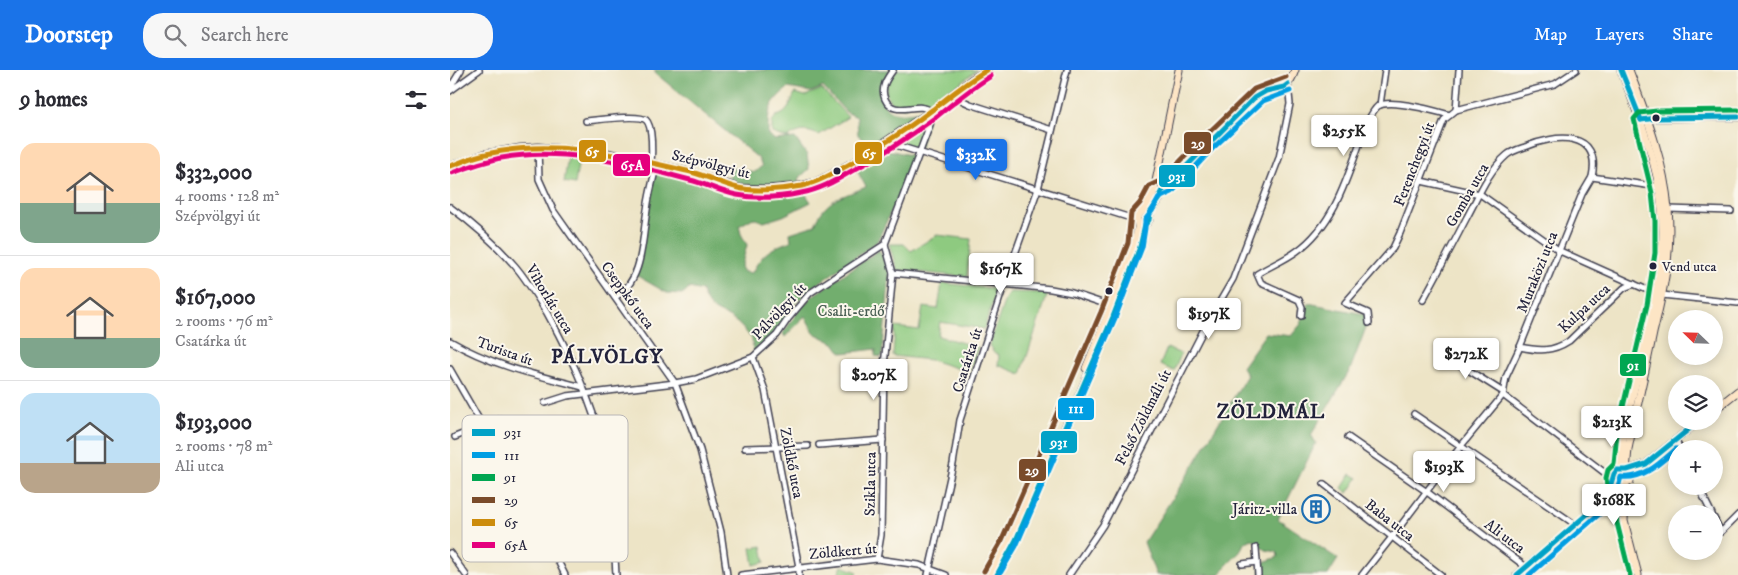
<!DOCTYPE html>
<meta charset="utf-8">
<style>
body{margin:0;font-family:"IM FELL DW Pica",serif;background:#f7f7f7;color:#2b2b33;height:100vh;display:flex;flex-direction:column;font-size:19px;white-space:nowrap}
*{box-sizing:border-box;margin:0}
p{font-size:16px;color:#7c7c81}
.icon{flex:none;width:28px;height:28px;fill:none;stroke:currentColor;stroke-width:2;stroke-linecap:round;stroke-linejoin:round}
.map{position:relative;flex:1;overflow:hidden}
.sheet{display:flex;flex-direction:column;background:#fff;width:450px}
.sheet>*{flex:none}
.needle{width:32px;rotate:293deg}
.fabs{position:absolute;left:1218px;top:240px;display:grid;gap:10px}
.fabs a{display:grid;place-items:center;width:55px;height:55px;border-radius:50%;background:#fff;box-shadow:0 2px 12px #0003;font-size:25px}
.price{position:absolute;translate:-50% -42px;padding:0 11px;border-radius:5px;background:#fff;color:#222;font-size:16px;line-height:32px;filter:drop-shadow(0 1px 2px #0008)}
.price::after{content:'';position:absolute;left:50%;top:30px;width:15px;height:11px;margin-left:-8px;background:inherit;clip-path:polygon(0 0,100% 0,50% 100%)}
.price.active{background:#1a73e8;color:#fff}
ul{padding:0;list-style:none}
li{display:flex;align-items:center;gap:15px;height:125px;padding:0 20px}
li+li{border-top:1px solid #e1e1e2}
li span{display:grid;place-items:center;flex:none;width:140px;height:100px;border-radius:15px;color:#555}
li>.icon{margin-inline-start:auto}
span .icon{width:60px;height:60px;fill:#fffc;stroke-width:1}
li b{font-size:21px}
h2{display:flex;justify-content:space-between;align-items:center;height:60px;padding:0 20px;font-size:21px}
header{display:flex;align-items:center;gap:30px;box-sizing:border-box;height:70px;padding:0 25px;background:#1a73e8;color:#fff}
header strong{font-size:24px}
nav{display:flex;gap:28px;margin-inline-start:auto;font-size:18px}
.search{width:350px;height:45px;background:#f7f7f7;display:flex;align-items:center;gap:12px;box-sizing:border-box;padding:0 18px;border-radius:20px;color:#7c7c81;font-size:19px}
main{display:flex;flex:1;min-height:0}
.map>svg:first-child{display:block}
.green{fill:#8eca80;stroke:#58765e}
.forest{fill:#72ae6e;stroke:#4a6854}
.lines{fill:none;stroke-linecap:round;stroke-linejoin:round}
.street-casing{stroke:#403f50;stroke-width:8}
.secondary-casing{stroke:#403f50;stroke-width:9}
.street{stroke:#fff;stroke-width:5}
.secondary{stroke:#fde5c5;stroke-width:7}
.bus-1-casing{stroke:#fbf7ec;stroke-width:9}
.bus-2-casing{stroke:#fbf7ec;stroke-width:9}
.bus-3-casing{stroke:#fbf7ec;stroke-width:9}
.bus-4-casing{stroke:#fbf7ec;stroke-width:9}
.bus-5-casing{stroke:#fbf7ec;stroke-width:9}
.bus-6-casing{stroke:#fbf7ec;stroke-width:9}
.bus-1{stroke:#02a2c7;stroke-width:5}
.bus-2{stroke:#009ee3;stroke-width:5}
.bus-3{stroke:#00a651;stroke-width:5}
.bus-4{stroke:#7a4b2a;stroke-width:5}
.bus-5{stroke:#cc8c0c;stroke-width:5}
.bus-6{stroke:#e5007d;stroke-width:5}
.bus-dot{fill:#22223b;stroke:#fbf7ec;stroke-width:2}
.labels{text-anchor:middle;stroke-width:4;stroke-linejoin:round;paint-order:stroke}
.bus-label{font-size:14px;fill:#22223b;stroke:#fbf7ec;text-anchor:start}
.street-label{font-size:15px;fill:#22223b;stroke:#fbf7ec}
.park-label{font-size:15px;fill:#485d53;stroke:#fbf7ec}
.poi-label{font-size:15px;fill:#22223b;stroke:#fbf7ec;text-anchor:end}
.district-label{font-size:20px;font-weight:bold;letter-spacing:1px;fill:#22223b;stroke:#fbf7ec}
.key{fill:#fbf7ec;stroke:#bab7b7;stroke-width:1}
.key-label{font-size:14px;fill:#22223b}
.line-badge{stroke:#fbf7ec;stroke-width:2}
.badge-label{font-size:14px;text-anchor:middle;font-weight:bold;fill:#fff}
</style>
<header>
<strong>Doorstep</strong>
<div class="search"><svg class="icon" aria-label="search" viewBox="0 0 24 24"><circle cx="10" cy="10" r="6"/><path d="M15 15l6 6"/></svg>Search here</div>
<nav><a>Map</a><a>Layers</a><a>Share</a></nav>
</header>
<main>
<section class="sheet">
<h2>9 homes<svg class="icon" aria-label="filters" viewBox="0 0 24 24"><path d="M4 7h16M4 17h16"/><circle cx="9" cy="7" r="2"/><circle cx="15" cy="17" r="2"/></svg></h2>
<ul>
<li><span style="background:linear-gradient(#ffd9b3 60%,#7fa58c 0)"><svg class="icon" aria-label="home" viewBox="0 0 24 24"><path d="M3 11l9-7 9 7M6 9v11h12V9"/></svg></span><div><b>$332,000</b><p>4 rooms · 128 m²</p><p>Szépvölgyi út</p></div></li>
<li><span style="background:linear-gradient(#ffd9b3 70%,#7fa58c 0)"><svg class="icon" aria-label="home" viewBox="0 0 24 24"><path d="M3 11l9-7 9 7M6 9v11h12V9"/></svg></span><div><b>$167,000</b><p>2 rooms · 76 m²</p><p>Csatárka út</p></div></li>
<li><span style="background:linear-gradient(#bfe0f5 70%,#b9a48a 0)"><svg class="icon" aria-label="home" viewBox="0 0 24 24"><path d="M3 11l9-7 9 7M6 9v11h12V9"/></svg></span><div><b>$193,000</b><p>2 rooms · 78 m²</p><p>Ali utca</p></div></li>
</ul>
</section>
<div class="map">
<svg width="1288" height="505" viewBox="0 0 1288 505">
<rect width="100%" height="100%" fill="#fbf7ec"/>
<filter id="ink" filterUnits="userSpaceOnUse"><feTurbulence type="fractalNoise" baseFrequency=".02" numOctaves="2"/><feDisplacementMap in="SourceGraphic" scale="10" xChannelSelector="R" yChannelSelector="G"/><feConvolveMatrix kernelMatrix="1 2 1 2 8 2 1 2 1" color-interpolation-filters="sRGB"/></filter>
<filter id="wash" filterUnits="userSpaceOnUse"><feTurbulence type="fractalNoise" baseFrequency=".0096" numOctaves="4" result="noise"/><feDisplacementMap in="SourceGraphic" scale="20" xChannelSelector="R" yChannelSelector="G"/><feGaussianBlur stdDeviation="1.12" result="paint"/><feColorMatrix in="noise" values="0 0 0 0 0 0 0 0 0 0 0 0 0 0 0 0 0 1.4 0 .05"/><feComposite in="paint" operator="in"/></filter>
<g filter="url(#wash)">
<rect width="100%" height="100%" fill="#ede4c6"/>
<g class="green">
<path d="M447,0H527L483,34H459L454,38C446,37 442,36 438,28C432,17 441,9 447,0Z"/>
<path d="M372,19L398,47L369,65C354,59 350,60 337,68L322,63V52L326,46C339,44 340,33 345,23L355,26Z"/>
<polygon points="475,49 477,51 470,77 468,78 453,74 450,71 451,64"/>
<polygon points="118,87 129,89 125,114 114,112"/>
<polygon points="487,165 521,169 517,207 447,200 439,174 454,174 461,181"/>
<polygon points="492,213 547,219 534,259 490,252 488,266 528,277 519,302 481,290 443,286 445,257 469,260 473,237 488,239"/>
<polygon points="560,222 598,223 571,304 548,295 549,285 542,281 543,279 539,276 555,229"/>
<polygon points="717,278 731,284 724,301 710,295"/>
<polygon points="901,404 908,408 898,423 892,418"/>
<polygon points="312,476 315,492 304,495 301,478"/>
<polygon points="392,496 408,502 407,505 388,505"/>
</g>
<g class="forest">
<path d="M205,0H442C439,4 435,9 433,13C429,26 433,42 448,43C455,44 462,42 468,42L471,46L424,80L408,65L407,47L396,42L373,17L361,22L338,18C318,34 318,40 318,65L325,70L345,68L357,85L359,99L348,109L350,116L361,132L333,146L314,152L303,148L289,156L291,164L297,175L291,197L294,202L302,203C312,183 321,178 341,171L340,163L365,155C375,129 392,127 416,117L404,95L434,79L460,85L463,88V94L427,172L359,220L342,237L327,262L303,282L302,269C296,262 290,254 282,249C265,239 259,242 252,221L240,218L232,224L217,223L184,204L207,94L276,114L283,98L305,102L312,96L308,88L205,3Z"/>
<polygon points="429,180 440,200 432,287 425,286 426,279 393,283 389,280 384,273 364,263 355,246 335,267 333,263 350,239 361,227"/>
<polygon points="858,233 914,244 918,252 900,300 861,365 866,373 828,449 888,489 878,505 810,505 811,497 814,492 828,487 827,482 816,480 802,469 794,473 790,482 775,497 770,505 706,505 694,472 742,398 797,305 792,297 816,263 841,266 851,254"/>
</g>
</g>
<g filter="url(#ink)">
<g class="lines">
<defs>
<g id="street">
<polyline points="0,18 11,0"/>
<polyline points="0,21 29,0"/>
<polyline points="503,23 509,29 520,34 602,60"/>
<polyline points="930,35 935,0"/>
<polyline points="1006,40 1009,0"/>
<path d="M136,51C147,50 189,44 196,50C203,56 202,84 201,93"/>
<polyline points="436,72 684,149 687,151"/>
<polyline points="88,77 89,109 103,140 225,313 250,380 271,462 277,505"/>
<polyline points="971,111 1030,124 1110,181 1206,224"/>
<path d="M0,137C23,154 46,174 65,196C77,210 87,227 97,243C124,291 148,344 157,399C163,434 164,470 166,505"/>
<polyline points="1218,139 1281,141"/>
<polyline points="443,203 601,219 622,223 661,236"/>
<polyline points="1212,225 1288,233"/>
<path d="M165,227C194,211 192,168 197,140C199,124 203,109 207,94"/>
<path d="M973,230C988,203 1002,176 1016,149C1028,127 1038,101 1057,85C1062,81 1069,79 1075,77C1105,64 1152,60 1142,107"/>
<path d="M851,246L852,237L849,230L811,213L807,204C820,196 835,190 847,181C888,152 900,97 917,53C920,47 923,40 928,36C940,28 985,41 1000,45"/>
<polyline points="919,253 918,243 895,233 943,178 950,163 994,50 1006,40 1105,14 1126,0"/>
<path d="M0,271C43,296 86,305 133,317"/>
<path d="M1070,277C1089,281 1102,282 1119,271L1174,218L1184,214"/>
<polyline points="990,282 1053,322"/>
<polyline points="303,287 315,320 349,497 349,505"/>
<polyline points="0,299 92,459 115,505"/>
<polyline points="1053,325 1056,307 1070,277 1132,124 1142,107 1209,117"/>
<polyline points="1053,325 1155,403 1163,407"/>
<path d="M95,333L117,326L225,313L246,309L303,287L327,265L338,249L360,223L435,174L481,52V41C468,30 444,49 435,29C430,18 437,8 443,0"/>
<polyline points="964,344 1126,455"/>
<polyline points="5,367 50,349"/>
<polyline points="898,367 977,422 1076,497"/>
<polyline points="1226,371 1230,379"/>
<polyline points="369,375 433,370"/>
<polyline points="295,378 358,376"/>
<polyline points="874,414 991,505"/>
<polyline points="1248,416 1262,444"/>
<polyline points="1264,448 1271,462 1288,445"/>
<polyline points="806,478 808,505"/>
<polyline points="0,483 16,505"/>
<polyline points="427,489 431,465 434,296 443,203 435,174"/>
<polyline points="792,494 807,492"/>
<polyline points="291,505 427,489 469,495 496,505"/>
<polyline points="478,505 503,394 510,350 554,215 588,119 617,0"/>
<polyline points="619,505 653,455 755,257 783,209 829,88 840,34 838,14"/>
<polyline points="912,505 942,467 1011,376 1053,325"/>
</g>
<g id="secondary">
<polyline points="1194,50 1207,48 1288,47"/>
<polyline points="0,96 34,84 70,78 88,77 148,81 171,86 244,103 289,118 317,119 350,116 365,112 380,105 416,85 481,41 522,9 537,0"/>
<polyline points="636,298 658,245 685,175 688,157 687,147 696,137 704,121 729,0"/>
<polyline points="1264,340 1288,321"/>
<path d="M1171,399C1170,365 1185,317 1193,284C1201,245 1212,207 1213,168C1215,109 1192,54 1171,0"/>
<path d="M1176,400L1178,379C1186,340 1195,302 1203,263C1213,222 1222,182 1218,139C1214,90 1196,45 1179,0"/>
<polyline points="1177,400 1196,394 1249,351"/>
<polyline points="1176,415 1174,451 1188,505"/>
<path d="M1157,422C1162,414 1166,387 1180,404V411"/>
<polyline points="1153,430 1164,429 1172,435"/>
<polyline points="540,505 559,473 602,374"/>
<path d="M547,505L566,470L663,247L690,177L695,155L699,150L700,143L711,127V122C720,112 731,102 741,92C761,69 783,45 807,26C824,12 836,27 845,0"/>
<polyline points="1067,505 1141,443 1167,416"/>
</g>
</defs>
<use href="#street" class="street-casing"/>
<use href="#secondary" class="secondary-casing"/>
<use href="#street" class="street"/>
<use href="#secondary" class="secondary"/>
<defs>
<g id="bus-1">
<polyline points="1171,0 1191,50"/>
<polyline points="1191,50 1207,48 1288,47"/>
<polyline points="547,505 566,470 663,247 690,177 695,155 699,150 700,143 711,127 711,122 804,28 816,21 834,17 838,14"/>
<polyline points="1067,505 1150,433 1159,420 1164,404 1167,400 1177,400 1196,394 1249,351"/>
</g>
<g id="bus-2">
<polyline points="549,505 566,476 665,248 692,177 695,158 695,150 702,141 709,128 722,122 762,79 813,31 840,21"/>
<path d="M1079,505L1156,438L1166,424L1171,407C1193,410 1211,392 1226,379"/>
</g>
<polyline id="bus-3" points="1180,505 1167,453 1162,421 1157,416 1156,408 1158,400 1164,394 1167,362 1197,235 1205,183 1205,151 1202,123 1184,49 1189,43 1207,41 1288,40"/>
<polyline id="bus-4" points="534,501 552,470 651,242 678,173 681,143 690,133 699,116 712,110 752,69 804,19 836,7"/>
<path id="bus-5" d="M0,96C12,92 24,86 36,84C107,68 172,86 241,102C257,106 272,114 288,118C305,122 335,119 352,116C369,112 384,103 400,94C428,78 456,60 482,40C500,26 517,12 537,0"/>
<path id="bus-6" d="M2,103C13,99 24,95 35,92C99,73 177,93 240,110C256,114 271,122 287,125C307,129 332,127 351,123C369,120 385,111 400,102C430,86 459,67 486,47C504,33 521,18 541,6"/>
</defs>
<use href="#bus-1" class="bus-1-casing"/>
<use href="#bus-2" class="bus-2-casing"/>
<use href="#bus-3" class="bus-3-casing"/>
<use href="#bus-4" class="bus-4-casing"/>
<use href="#bus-5" class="bus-5-casing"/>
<use href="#bus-6" class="bus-6-casing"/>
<use href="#bus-1" class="bus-1"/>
<use href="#bus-2" class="bus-2"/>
<use href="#bus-3" class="bus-3"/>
<use href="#bus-4" class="bus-4"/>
<use href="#bus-5" class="bus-5"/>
<use href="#bus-6" class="bus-6"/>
</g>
</g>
<defs>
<symbol id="building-ring" viewBox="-11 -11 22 22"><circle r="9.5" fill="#fbf7ec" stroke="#1f6fb2" stroke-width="1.5"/><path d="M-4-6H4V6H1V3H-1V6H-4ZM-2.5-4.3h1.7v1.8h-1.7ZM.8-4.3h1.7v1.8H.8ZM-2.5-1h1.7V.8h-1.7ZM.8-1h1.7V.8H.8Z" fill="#1f6fb2"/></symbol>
</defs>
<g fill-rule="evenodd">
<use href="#building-ring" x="850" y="423" width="32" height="32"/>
</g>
<g class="bus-dot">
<circle cx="1206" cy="48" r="4.5"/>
<circle cx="387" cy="101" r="4.5"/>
<circle cx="1203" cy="196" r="4.5"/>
<circle cx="659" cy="221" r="4.5"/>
</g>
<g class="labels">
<g class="bus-label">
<text x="1212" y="201">Vend utca</text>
</g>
<g class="street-label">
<text transform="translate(261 94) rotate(14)" y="5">Szépvölgyi út</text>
<text transform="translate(964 94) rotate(-69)" y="5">Ferenchegyi út</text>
<text transform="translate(1017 125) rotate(-60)" y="5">Gomba utca</text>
<text transform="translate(1087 202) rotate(-68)" y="5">Muraközi utca</text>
<text transform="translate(178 225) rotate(54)" y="5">Cseppkő utca</text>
<text transform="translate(100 229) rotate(59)" y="5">Vihorlát utca</text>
<text transform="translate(1134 238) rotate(-43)" y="5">Kulpa utca</text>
<text transform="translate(329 241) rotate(-47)" y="5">Pálvölgyi út</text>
<text transform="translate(55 281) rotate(20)" y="5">Turista út</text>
<text transform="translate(517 290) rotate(-72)" y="5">Csatárka út</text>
<text transform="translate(693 347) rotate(-63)" y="5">Felső Zöldmáli út</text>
<text transform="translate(342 393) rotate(79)" y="5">Zöldkő utca</text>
<text transform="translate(420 414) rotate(-89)" y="5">Szikla utca</text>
<text transform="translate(940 450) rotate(38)" y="5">Baba utca</text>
<text transform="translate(1055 466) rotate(37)" y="5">Ali utca</text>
<text transform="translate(393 481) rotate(-5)" y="5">Zöldkert út</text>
</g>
<g class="park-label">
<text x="401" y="246">Csalit-erdő</text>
</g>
<g class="poi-label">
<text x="847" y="444">Járitz-villa</text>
</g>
<g class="district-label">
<text x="157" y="293">PÁLVÖLGY</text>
<text x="821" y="348">ZÖLDMÁL</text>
</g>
</g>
<rect x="12" y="345" width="166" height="147" rx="8" class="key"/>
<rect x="22" y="359" width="23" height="7" fill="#02a2c7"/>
<rect x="22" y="382" width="23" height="6" fill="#009ee3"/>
<rect x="22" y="404" width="23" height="7" fill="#00a651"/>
<rect x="22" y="427" width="23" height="6" fill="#7a4b2a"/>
<rect x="22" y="449" width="23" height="7" fill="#cc8c0c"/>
<rect x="22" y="472" width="23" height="6" fill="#e5007d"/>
<g class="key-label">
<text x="54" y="367">931</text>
<text x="54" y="390">111</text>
<text x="54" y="412">91</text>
<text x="54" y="435">29</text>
<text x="54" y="457">65</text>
<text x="54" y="480">65A</text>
</g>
<g class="line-badge">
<rect x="733" y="61" width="29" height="24" rx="5" fill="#7a4b2a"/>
<rect x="128" y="69" width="29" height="24" rx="5" fill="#cc8c0c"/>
<rect x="404" y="71" width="29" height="24" rx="5" fill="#cc8c0c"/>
<rect x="162" y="83" width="39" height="24" rx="5" fill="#e5007d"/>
<rect x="708" y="94" width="38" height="24" rx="5" fill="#02a2c7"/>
<rect x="1169" y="283" width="28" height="24" rx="5" fill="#00a651"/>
<rect x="607" y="327" width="38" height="24" rx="5" fill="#009ee3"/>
<rect x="590" y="360" width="38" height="24" rx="5" fill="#02a2c7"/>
<rect x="568" y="388" width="29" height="24" rx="5" fill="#7a4b2a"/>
</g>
<g class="badge-label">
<text x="748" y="78">29</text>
<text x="142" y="86">65</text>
<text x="419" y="88">65</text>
<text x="182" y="100">65A</text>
<text x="727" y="111">931</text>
<text x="1183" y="300">91</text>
<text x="626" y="343">111</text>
<text x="609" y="377">931</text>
<text x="582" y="405">29</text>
</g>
</svg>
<div class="fabs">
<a><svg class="needle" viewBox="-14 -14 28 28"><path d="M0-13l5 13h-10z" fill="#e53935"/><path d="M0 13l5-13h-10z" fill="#7c7c81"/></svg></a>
<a><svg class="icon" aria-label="layers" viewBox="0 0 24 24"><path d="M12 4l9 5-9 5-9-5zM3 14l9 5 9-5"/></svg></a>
<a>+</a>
<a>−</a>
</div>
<b class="price" style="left:894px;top:87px">$255K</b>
<b class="price active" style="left:526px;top:111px">$332K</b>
<b class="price" style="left:551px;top:225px">$167K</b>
<b class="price" style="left:759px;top:270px">$197K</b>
<b class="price" style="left:1016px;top:310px">$272K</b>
<b class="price" style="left:424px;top:331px">$207K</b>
<b class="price" style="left:1162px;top:378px">$213K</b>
<b class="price" style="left:994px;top:423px">$193K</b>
<b class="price" style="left:1164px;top:456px">$168K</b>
</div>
</main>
